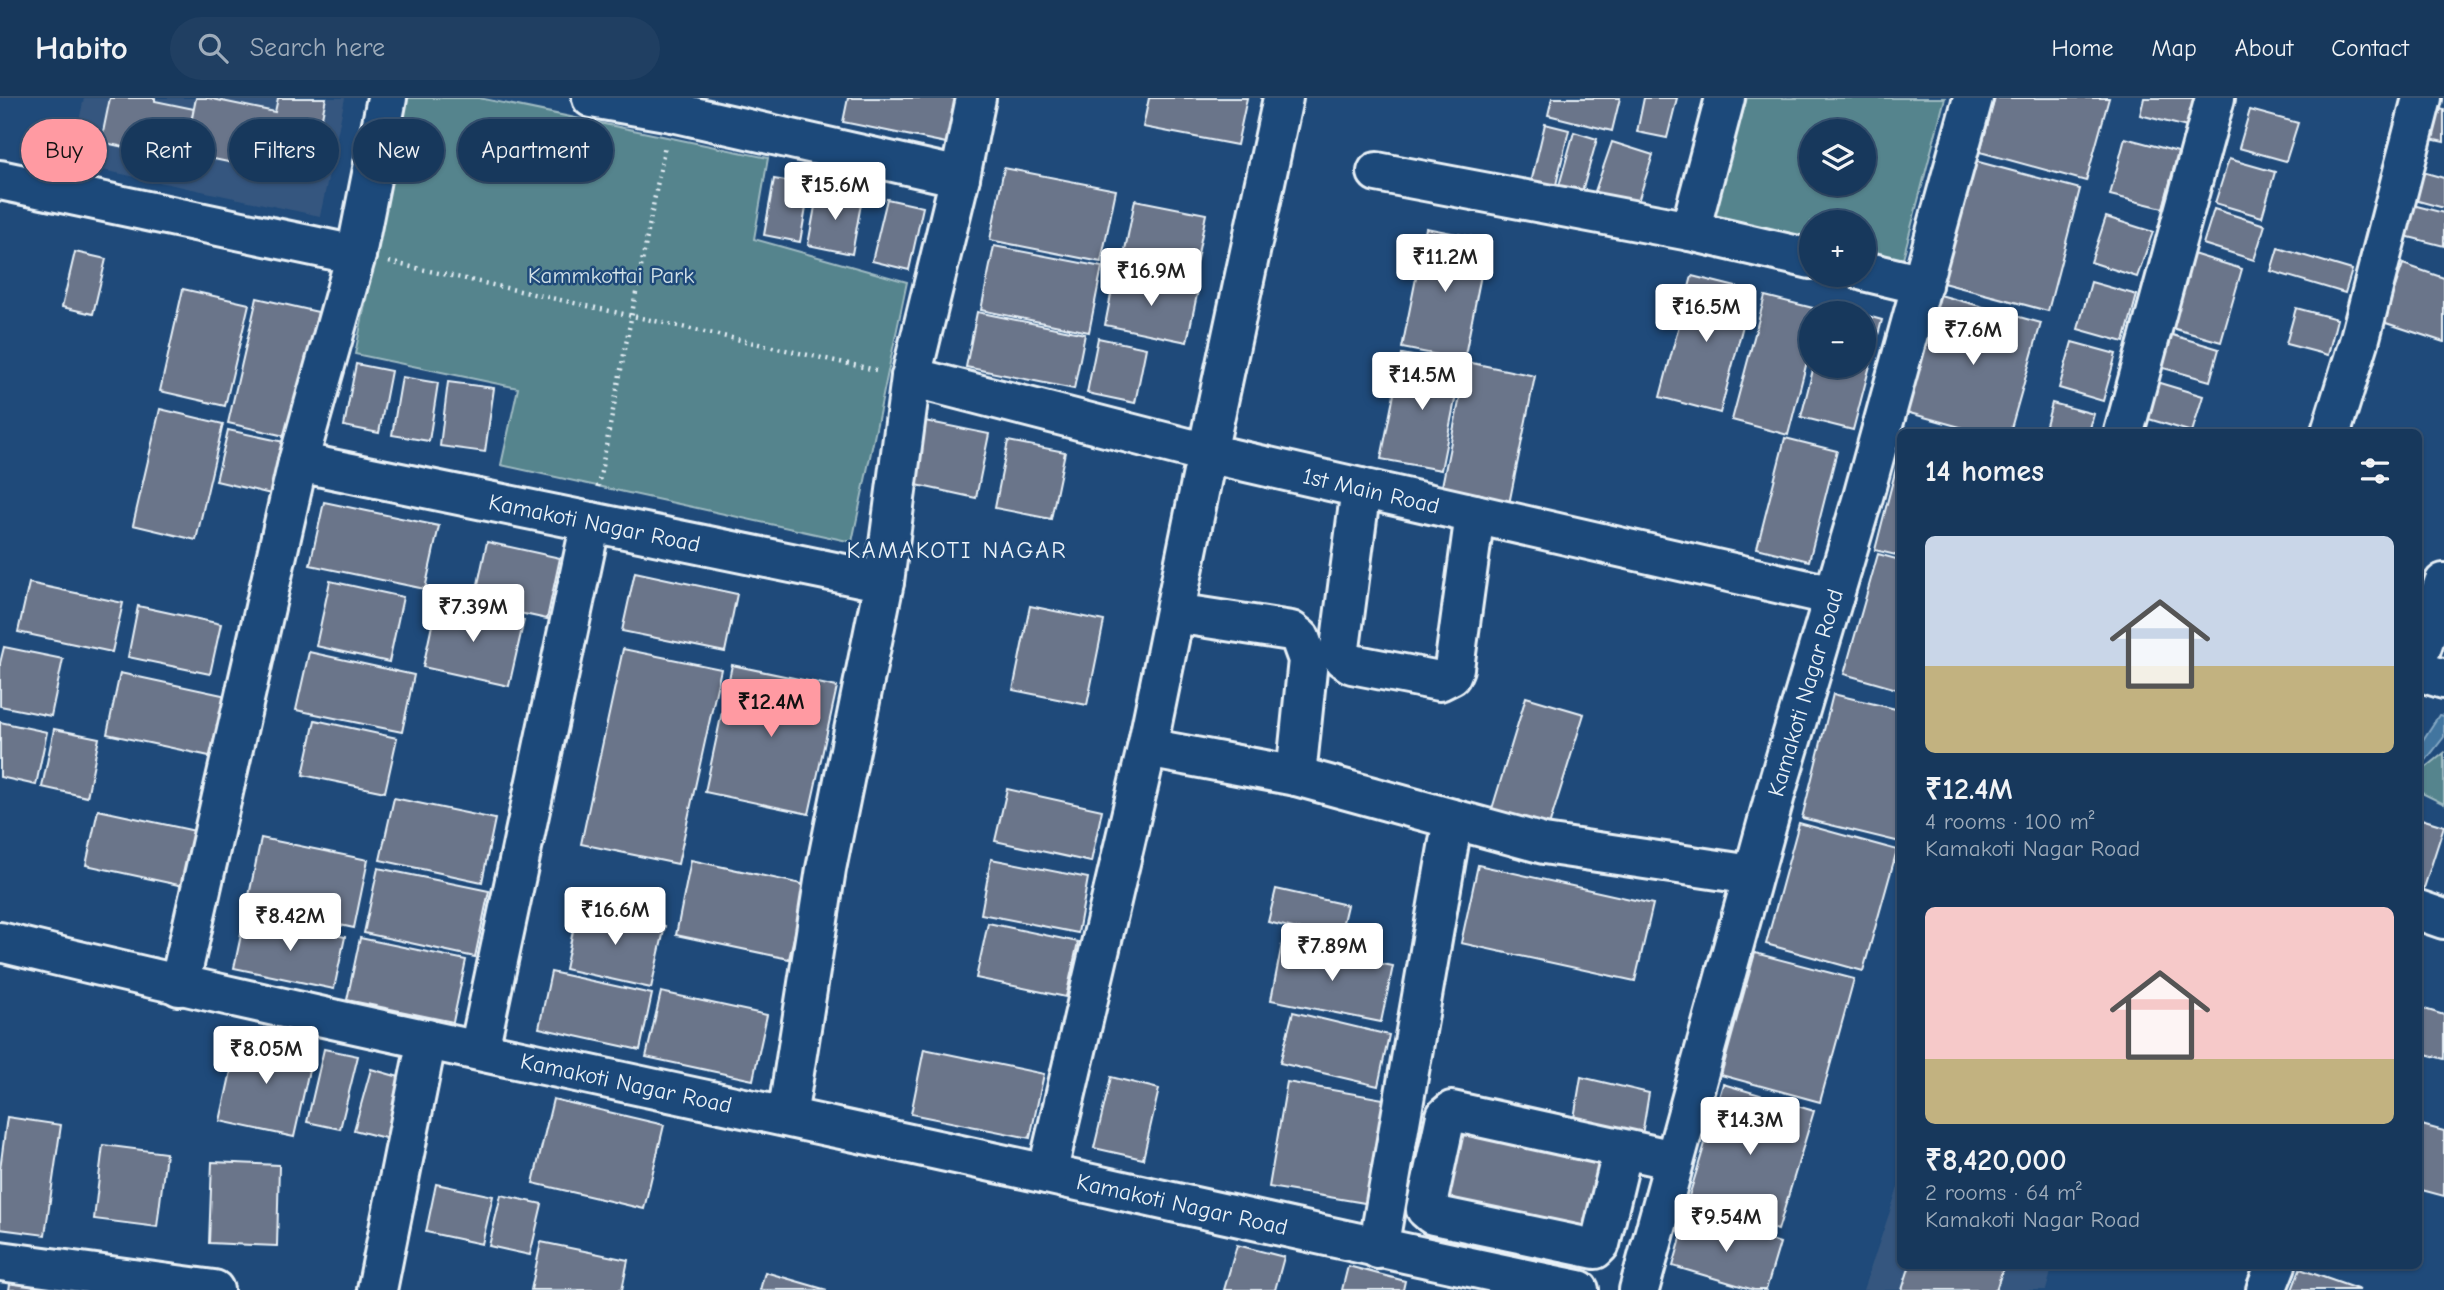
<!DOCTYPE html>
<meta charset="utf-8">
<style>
body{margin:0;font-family:"Comic Neue",sans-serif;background:#203f62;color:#f1f3f6;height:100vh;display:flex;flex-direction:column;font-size:26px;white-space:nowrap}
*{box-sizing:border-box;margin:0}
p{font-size:23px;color:#9eacbb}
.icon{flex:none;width:38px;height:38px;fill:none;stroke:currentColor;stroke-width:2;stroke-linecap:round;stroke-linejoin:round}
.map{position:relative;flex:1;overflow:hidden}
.details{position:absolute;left:1897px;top:331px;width:525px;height:840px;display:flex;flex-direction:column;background:#17385c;border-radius:10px;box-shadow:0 2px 5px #0004,0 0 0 2px #365272}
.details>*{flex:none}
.guide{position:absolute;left:21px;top:21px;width:665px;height:63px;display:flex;gap:14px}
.fabs{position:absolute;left:1799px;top:21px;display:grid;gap:14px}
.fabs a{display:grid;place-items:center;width:77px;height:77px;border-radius:50%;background:#17385c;box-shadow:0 2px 5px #0004,0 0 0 2px #365272;font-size:35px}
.price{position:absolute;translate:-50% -60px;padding:0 16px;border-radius:7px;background:#fff;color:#222;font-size:23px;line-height:46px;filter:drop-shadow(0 2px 4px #0008)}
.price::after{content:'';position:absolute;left:50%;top:42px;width:21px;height:16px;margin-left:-10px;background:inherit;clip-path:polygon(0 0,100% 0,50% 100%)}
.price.selected{background:#ff9aa2;color:#111}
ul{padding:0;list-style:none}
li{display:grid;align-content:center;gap:14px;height:371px;padding:0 28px}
li span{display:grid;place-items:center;height:217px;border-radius:10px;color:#555}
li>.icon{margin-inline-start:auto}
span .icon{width:126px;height:126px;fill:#fffc;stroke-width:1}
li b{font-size:30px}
h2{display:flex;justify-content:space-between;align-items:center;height:84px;padding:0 28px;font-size:30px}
.pill{padding:0 24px;border-radius:32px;background:#17385c;box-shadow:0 2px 5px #0004,0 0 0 2px #365272;font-size:24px;line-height:63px}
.pill.selected{background:#ff9aa2;color:#111}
header{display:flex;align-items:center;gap:42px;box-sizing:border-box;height:98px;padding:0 35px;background:#17385c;border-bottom:2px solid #365272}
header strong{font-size:33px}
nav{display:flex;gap:38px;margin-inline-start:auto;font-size:24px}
.search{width:490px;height:63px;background:#203f62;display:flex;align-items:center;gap:18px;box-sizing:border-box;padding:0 24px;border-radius:38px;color:#9eacbb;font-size:26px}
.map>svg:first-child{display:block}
.built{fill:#36577f}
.green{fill:#54848d;stroke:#9ebac2;stroke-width:2;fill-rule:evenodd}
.water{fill:#42759f;stroke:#84a7c3;stroke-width:2}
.building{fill:#6b748a;stroke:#e8f1f8;stroke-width:2}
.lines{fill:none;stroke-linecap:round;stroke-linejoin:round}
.minor-casing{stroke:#e8f1f8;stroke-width:44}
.path{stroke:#e8f1f8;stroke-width:4.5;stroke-dasharray:2 5;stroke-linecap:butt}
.minor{stroke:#1f4a7a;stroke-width:38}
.labels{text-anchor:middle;stroke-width:5;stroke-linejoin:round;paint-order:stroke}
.park-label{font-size:23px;fill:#d2e1e8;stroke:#1f4a7a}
.street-label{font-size:23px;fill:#e8f1f8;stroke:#1f4a7a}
.neighbourhood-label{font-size:24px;letter-spacing:2px;fill:#e8f1f8;stroke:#1f4a7a}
</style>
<header>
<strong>Habito</strong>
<div class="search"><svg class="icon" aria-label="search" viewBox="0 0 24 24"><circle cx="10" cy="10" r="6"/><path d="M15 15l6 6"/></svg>Search here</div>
<nav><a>Home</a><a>Map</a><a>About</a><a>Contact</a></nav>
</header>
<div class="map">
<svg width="2444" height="1192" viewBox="0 0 2444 1192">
<rect width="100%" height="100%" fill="#1f4a7a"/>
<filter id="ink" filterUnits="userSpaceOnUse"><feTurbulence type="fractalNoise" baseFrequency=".0143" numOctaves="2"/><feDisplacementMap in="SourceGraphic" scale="14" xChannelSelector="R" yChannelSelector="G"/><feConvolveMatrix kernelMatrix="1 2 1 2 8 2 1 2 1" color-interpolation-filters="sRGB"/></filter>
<g filter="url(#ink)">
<g class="built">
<polygon points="84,0 345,0 320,118 70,65"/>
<polygon points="1900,1084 1900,1167 2053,1167 2046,1192 1863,1192"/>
</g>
<g class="green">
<polygon points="407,0 479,0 768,60 754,141 907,184 852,444 501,367 518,290 355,256"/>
<path d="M1747,0H1945L1902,164L1864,156V124H1811V145L1710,124ZM1811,33H1864V86H1811Z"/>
<polygon points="2444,655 2444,706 2420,694 2419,696 2418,676"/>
</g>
<polygon class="water" points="2439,617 2444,618 2444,639 2419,671 2419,648"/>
<g class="building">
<polygon points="110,0 155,0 155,3 194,11 183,62 101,44"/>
<polygon points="196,0 208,0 275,14 278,0 326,0 309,81 185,55"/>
<polygon points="848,0 965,0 956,47 843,24"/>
<polygon points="1149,0 1247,0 1237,47 1143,29"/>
<polygon points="1552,0 1620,0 1612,33 1548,17"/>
<polygon points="1644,0 1677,0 1667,40 1637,34"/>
<polygon points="1995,0 2109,0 2086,83 1980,54"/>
<polygon points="2144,0 2195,0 2187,29 2140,17"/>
<polygon points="2428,8 2444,12 2444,44 2421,39"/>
<polygon points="2250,12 2298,25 2286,63 2239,50"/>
<polygon points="1545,26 1569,32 1554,95 1530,89"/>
<polygon points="1574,34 1597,41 1580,101 1557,95"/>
<polygon points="2125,40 2178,54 2163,110 2110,97"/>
<polygon points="1612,44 1653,57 1635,113 1593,99"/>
<polygon points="2229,61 2275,74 2262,119 2215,105"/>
<polygon points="1975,63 2080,91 2048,213 1943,185"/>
<polygon points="1004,70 1116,92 1101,164 990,142"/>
<polygon points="2419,73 2444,80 2444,110 2411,101"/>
<polygon points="774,81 810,87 800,144 764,137"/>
<polygon points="818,92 862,100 852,156 808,147"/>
<polygon points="887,101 923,109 909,172 872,163"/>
<polygon points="1135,102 1206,116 1193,181 1122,167"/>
<polygon points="2405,105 2444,115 2444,148 2397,136"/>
<polygon points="2214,111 2265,127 2254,162 2203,146"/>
<polygon points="2106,119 2153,134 2137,179 2091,164"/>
<polygon points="1426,130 1488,142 1464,262 1402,250"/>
<polygon points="994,148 1102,169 1089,234 981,212"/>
<polygon points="2278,150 2352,172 2345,195 2271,173"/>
<polygon points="75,154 106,161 93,216 62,209"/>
<polygon points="2193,156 2242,171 2221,244 2172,230"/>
<polygon points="2403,166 2444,180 2444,244 2383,224"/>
<polygon points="1115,176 1198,192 1187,244 1105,227"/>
<polygon points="1692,178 1752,193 1720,315 1660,299"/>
<polygon points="2091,184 2137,197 2124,244 2078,231"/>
<polygon points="183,191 249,206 225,308 160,293"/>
<polygon points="1940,197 2041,225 2010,334 1978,334 1906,314"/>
<polygon points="1765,198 1821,212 1820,215 1811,215 1811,248 1788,337 1732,322"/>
<polygon points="257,200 318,214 289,339 228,325"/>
<polygon points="2296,210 2337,221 2328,257 2286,246"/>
<polygon points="977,214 1085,236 1074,291 966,269"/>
<polygon points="1864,217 1882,222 1853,332 1801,319 1814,268 1864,268"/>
<polygon points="2169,236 2219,251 2210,283 2160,269"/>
<polygon points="1098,240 1146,250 1135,305 1087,295"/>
<polygon points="2072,244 2116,256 2103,303 2059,290"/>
<polygon points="1402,256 1462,267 1441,372 1381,361"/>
<polygon points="1467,264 1535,278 1509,406 1441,393"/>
<polygon points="356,266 391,273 379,335 344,328"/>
<polygon points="402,279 438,285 429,343 392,337"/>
<polygon points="2153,283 2203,298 2192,334 2142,319"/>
<polygon points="448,284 494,290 485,354 440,348"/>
<polygon points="2052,305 2094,316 2089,334 2044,334"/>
<polygon points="160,311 223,326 196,442 133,427"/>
<polygon points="925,323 989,336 976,400 912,386"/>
<polygon points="228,332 284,344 271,396 216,383"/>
<polygon points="1785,340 1837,353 1809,463 1757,450"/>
<polygon points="1008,343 1065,354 1051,421 995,410"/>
<polygon points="1900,355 1900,458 1875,452"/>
<polygon points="324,404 439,428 425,491 310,467"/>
<polygon points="487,444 560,460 547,521 474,505"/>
<polygon points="1878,456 1900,462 1900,592 1844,576"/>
<polygon points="635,474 737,496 725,554 622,533"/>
<polygon points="330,483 403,499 389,564 316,548"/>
<polygon points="29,485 123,505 112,554 18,534"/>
<polygon points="437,504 524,522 509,588 423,569"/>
<polygon points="138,508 221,526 210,576 128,559"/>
<polygon points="1030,508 1104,523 1087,607 1013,592"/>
<polygon points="4,549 63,561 51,618 0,608 0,565"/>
<polygon points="623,551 721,571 678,766 581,746"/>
<polygon points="309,554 414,577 402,634 296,612"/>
<polygon points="732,567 837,589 809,716 705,694"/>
<polygon points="120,575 227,598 214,659 107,636"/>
<polygon points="1833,596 1900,612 1900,744 1802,720"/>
<polygon points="1526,599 1584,616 1549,728 1492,711"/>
<polygon points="315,622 397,640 385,694 303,677"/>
<polygon points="0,624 47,634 36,687 0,679"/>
<polygon points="54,631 99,640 87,699 42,689"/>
<polygon points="1007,691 1102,712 1091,764 995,743"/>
<polygon points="394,700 495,721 482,784 380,762"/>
<polygon points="98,712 200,734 188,789 86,767"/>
<polygon points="2418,720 2444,728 2424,790 2418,788"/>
<polygon points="1799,725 1897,752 1863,873 1766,846"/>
<polygon points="261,740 368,762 354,830 247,807"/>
<polygon points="991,761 1088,780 1078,835 981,816"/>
<polygon points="691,762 806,787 789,861 676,837"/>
<polygon points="1478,767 1653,806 1635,883 1461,845"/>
<polygon points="378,770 489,793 475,859 364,835"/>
<polygon points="1276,791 1347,807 1339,841 1268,824"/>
<polygon points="578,809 665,828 651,890 565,871"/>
<polygon points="245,818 345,839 334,891 234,870"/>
<polygon points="988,825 1078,844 1066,899 976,880"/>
<polygon points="360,840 466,862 453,924 347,902"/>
<polygon points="1282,846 1393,868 1381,924 1271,902"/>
<polygon points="1755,855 1854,881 1820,1004 1721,977"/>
<polygon points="551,874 652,896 640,952 539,930"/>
<polygon points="661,894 767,917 753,982 646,959"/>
<polygon points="2418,909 2444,917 2444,961 2418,954"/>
<polygon points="1293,914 1389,937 1378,988 1280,965"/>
<polygon points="239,937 313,954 294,1039 220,1023"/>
<polygon points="324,951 358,958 340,1031 307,1024"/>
<polygon points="924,951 1044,976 1030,1040 911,1016"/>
<polygon points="371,971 406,981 389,1041 354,1032"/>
<polygon points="1111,979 1159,991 1143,1061 1094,1050"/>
<polygon points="1581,979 1649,995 1640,1049 1573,1026"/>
<polygon points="1287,984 1389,1002 1371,1106 1269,1089"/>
<polygon points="1723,986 1814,1013 1778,1132 1687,1105"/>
<polygon points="553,1001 664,1027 644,1111 533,1085"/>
<polygon points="7,1019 61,1027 45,1137 0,1131 0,1071"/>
<polygon points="1452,1020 1603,1051 1584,1145 1433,1114"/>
<polygon points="2418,1026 2444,1033 2444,1098 2418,1091"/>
<polygon points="103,1047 166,1055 157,1129 94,1121"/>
<polygon points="212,1064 279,1067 277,1148 209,1145"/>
<polygon points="436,1086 493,1098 482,1146 426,1134"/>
<polygon points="501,1097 542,1106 530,1157 489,1148"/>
<polygon points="1688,1116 1780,1145 1766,1192 1754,1192 1673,1168"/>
<polygon points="541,1144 628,1162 622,1192 531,1192"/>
<polygon points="1237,1147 1284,1159 1275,1192 1224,1192"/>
<polygon points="1910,1167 2004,1167 1996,1192 1902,1192"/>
<polygon points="1348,1168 1405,1183 1403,1192 1342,1192"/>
<polygon points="2300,1171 2360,1192 2292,1192"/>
<polygon points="12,1173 104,1192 9,1192"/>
<polygon points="765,1174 827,1192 760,1192"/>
</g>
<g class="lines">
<defs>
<g id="minor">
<polyline points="592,0 672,14 675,0"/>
<polyline points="672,14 960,79 911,279 884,484"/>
<polyline points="1377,74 1690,133 1811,161"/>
<polyline points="960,79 976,0"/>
<polyline points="0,82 356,157"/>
<polyline points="1690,133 1725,0"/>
<polyline points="1864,173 1922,187"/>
<path id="s1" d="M911,279L1207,355L1834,498"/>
<polyline points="2124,334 2215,0"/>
<polyline points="2331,334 2359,244 2422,0"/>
<polyline points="298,364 356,157 387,0"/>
<polyline points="1361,390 1340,550 1343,560 1352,566 1439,583 1451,577 1454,570 1475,416"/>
<polyline points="1175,515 1291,533 1300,540 1308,562 1296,678"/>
<polyline points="2418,559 2444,485"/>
<polyline points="2418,573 2444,581"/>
<polyline points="1147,650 1296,678 1544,746 1752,777"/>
<polyline points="2418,812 2444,821"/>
<path id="s2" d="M0,844C279,912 560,970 841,1031C1087,1084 1332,1141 1579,1192"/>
<path id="s3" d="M179,888L298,364L884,484L826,771L787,1019"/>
<polyline points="479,952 591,424"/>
<polyline points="1623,1051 1600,1146 1595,1151 1433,1117 1426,1111 1446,1018 1452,1013 1674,1062"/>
<polyline points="1047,1076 1147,650 1207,355 1283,0"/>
<polyline points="1378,1151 1453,721"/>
<polyline points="0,1163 214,1192"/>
<polyline points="377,1192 427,941"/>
<path id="s4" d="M1639,1192L1778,686L1863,399L1973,0"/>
<polyline points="2266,1192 2276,1167"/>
</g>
</defs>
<use href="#minor" class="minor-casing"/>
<g class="path">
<polyline points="389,164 876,272"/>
<polyline points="598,389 665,47"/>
</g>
<use href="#minor" class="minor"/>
</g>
</g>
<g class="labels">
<g class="park-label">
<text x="611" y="185">Kammkottai Park</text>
</g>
<g class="street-label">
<text dy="8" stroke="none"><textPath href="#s1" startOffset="474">1st Main Road</textPath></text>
<text dy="8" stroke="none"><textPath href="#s3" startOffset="840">Kamakoti Nagar Road</textPath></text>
<text dy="8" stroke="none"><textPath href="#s4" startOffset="620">Kamakoti Nagar Road</textPath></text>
<text dy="8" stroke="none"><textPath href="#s2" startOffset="642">Kamakoti Nagar Road</textPath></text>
<text dy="8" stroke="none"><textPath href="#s2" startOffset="1211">Kamakoti Nagar Road</textPath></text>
</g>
<g class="neighbourhood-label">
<text x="957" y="460">KAMAKOTI NAGAR</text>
</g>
</g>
</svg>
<div class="fabs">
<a><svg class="icon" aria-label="layers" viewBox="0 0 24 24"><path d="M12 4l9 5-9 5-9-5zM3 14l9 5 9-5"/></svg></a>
<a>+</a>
<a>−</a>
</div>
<b class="price" style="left:835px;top:124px">₹15.6M</b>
<b class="price" style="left:1445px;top:196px">₹11.2M</b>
<b class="price" style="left:1151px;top:210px">₹16.9M</b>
<b class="price" style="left:1706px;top:246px">₹16.5M</b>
<b class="price" style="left:1973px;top:269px">₹7.6M</b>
<b class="price" style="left:1422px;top:314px">₹14.5M</b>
<b class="price" style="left:473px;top:546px">₹7.39M</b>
<b class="price selected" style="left:771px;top:641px">₹12.4M</b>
<b class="price" style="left:615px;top:849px">₹16.6M</b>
<b class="price" style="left:290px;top:855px">₹8.42M</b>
<b class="price" style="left:1332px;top:885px">₹7.89M</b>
<b class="price" style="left:266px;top:988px">₹8.05M</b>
<b class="price" style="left:1750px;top:1059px">₹14.3M</b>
<b class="price" style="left:1726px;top:1156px">₹9.54M</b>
<div class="guide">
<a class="pill selected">Buy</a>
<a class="pill">Rent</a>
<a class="pill">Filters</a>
<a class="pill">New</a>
<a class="pill">Apartment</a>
</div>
<section class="details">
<h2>14 homes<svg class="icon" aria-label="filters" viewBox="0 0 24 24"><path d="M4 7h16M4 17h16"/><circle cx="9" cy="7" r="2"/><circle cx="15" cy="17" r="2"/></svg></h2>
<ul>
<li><span style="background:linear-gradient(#c9d6e8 60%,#c2b280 0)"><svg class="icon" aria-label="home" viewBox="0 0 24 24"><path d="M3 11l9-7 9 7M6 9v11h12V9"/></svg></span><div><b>₹12.4M</b><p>4 rooms · 100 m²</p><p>Kamakoti Nagar Road</p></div></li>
<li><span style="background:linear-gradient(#f6c9c9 70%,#c2b280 0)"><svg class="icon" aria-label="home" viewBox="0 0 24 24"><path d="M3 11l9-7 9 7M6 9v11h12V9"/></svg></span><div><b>₹8,420,000</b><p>2 rooms · 64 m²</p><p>Kamakoti Nagar Road</p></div></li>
</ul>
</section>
</div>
